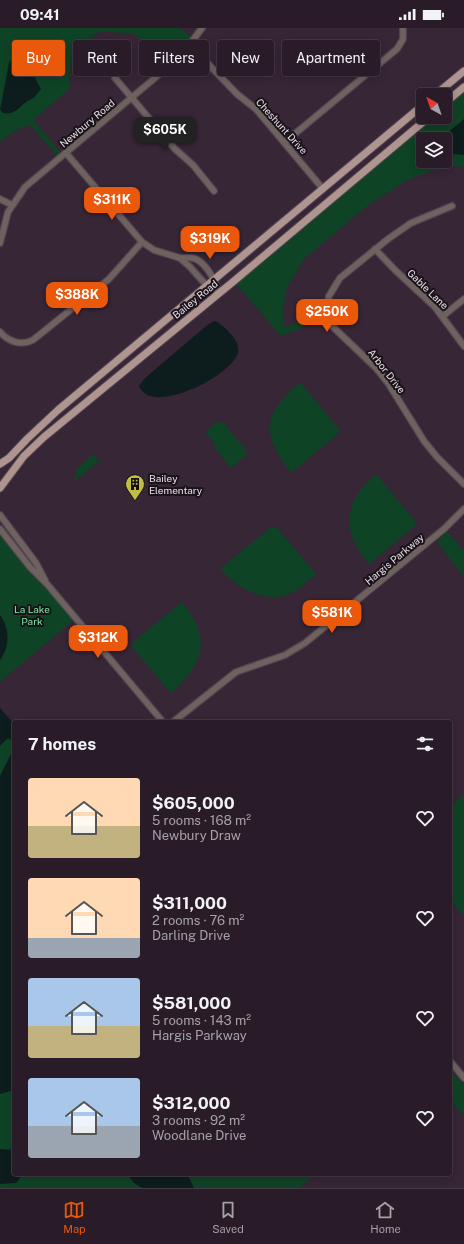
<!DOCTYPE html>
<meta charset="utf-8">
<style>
body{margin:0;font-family:"Public Sans",sans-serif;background:#352934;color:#f1f3f6;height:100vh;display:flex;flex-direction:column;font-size:15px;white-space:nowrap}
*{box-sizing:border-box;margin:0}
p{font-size:13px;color:#a5a1a8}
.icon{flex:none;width:22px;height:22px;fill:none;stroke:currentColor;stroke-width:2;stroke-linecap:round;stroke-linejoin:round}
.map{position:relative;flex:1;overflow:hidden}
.panel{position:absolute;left:12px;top:692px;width:440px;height:456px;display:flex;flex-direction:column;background:#291c28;border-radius:4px;box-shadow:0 2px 10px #0003,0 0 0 1px #453a45}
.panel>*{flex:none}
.guide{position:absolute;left:12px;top:12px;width:440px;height:36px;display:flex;gap:8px}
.needle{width:26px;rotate:320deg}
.buttons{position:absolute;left:416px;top:60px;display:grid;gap:8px}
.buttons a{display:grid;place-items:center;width:36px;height:36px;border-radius:4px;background:#291c28;box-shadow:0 2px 10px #0003,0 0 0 1px #453a45;font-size:20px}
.price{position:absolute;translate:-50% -34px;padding:0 9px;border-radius:8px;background:#ea580c;color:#fff;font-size:13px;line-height:26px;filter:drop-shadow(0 1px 2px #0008)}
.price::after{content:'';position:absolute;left:50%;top:24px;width:12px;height:9px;margin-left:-6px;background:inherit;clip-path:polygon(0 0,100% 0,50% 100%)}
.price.active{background:#222;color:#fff}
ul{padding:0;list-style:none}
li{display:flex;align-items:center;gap:12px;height:100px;padding:0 16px}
li span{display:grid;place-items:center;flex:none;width:112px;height:80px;border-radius:4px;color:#555}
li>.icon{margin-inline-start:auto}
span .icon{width:48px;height:48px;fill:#fffc;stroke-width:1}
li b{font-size:17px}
h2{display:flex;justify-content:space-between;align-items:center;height:48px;padding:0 16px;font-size:17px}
.tag{padding:0 14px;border-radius:4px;background:#291c28;box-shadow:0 2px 10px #0003,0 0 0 1px #453a45;font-size:14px;line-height:36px}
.tag.active{background:#ea580c;color:#fff}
.status{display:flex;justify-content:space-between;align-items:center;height:28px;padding:0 20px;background:#291c28;direction:ltr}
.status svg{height:11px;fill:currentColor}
.tabs{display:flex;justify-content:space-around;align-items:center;height:56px;border-top:1px solid #453a45;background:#291c28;font-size:11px;color:#a5a1a8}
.tabs a{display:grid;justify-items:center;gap:2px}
.tabs .active{color:#ea580c}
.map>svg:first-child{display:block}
.green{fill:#0f4326;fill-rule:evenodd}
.water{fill:#0d1d1d}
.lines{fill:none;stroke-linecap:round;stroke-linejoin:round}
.minor-casing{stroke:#544453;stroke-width:8}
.major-casing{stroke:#544453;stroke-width:9}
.minor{stroke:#6e625f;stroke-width:5.5}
.major{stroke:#ae958f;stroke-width:7}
.labels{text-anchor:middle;stroke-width:4;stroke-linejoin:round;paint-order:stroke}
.street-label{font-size:10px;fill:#eadfe9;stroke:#1a1219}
.poi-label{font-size:10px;fill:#eadfe9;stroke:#1a1219;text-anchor:start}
.park-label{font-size:10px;fill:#7ce9a4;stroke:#1a1219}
</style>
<div class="status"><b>09:41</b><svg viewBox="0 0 49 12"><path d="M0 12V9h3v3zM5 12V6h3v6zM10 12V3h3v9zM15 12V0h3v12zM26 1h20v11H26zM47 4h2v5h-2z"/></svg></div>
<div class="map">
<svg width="464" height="1160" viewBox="0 0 464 1160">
<rect width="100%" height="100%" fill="#372636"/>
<g class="green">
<polygon points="0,0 180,0 194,11 165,41 135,6 100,3 71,27 69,61 33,92 63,127 59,130 30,97 14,103 0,114"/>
<path d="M464,64V139L456,138L431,143L407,152L367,178L304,231L287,259L283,281L284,299L323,287L324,291L281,308L236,256L435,89H445V80ZM423,111H445V133H423Z"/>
<path d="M300,354L339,401L338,406L291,445C261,407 262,386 300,354Z"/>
<polygon points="217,394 224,395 248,425 231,440 214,419 216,417 205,404"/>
<polygon points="93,426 99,433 74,454 77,441"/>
<path d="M376,446L415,493V498L369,536C340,503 343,474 376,446Z"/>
<path d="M271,499H276L316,546C308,553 300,561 291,565C266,577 237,560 220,541Z"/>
<polygon points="0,501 76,590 0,654"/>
<polygon points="447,503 464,523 464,549 437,514"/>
<path d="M182,574C212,611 204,635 171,665L132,619L133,614Z"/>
<polygon points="10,710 14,714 14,720 0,748 0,718 5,711"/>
<polygon points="464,766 464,888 450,872 450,779"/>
<polygon points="0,1024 14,1041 14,1146 127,1146 134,1155 142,1160 0,1160"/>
<polygon points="450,1041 464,1057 464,1088 450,1072"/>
<polygon points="187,1146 316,1146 299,1160 194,1160"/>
</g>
<g class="water">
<path d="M16,31H19L34,48L41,61L34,70C22,73 18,88 3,85L0,82L9,35L11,32Z"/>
<polygon points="464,91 464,127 453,126 445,128 445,111 440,111"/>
<path d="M216,293C225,299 241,313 238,325C232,348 150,389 139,358L145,350L205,299L212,294Z"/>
<path d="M0,587C10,600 10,619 0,632Z"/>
<polygon points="0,680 14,696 14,714 8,710 0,718"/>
<polygon points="14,720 14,1062 0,1066 0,748"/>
<polygon points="0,1121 14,1122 14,1146 23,1146 16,1155 0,1156"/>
<polygon points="127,1146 187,1146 194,1160 142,1160 134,1155"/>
</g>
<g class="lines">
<defs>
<g id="minor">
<polyline points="190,17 237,66 256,81 323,161"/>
<polyline points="115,50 175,121 193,137 214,163"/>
<polyline points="285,114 397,21 403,11 403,0"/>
<polyline points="66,125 142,214 154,222 180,230 190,239 207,258 219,264"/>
<polyline points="0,171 12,177"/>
<polyline points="452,178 411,195 388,211 340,250 329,268 327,280 329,290 333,299 376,340 388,355 424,413 437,429 464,456"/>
<polyline points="0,215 8,184 25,159 168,39 187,20 202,0"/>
<polyline points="375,221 395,242 435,279 464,318"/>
<path d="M180,230C185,230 191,229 196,231C207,237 215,253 219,264"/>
<polyline points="443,288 464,271"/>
<path d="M0,304C9,314 21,318 33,312L109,251L142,214"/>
<polyline points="0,487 36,535 45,552"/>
<polyline points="0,501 30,539 47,556 163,694"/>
<polyline points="173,694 236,644 285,627 305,615 445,500 464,481"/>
<polyline points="450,1033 464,1050"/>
</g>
<g id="major">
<polyline points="435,67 464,43"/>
<polyline points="445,75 464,59"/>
<polyline points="0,436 9,430 27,411 58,382 423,77"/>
<polyline points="0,460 24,428 44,409 234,253 429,89"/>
</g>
</defs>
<use href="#minor" class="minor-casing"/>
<use href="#major" class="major-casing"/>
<use href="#minor" class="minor"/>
<use href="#major" class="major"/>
</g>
<defs>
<symbol id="building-pin" viewBox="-11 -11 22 30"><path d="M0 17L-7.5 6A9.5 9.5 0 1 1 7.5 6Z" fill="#c0be41" stroke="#1a1219"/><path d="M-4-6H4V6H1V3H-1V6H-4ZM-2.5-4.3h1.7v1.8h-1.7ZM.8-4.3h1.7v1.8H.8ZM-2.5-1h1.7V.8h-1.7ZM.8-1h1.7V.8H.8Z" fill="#111"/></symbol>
</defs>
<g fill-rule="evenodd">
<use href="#building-pin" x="124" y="445" width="22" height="30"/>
</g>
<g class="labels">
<g class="street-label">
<text transform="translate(87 95) rotate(-40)" y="4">Newbury Road</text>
<text transform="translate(282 98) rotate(48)" y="4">Cheshunt Drive</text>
<text transform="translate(428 261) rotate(44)" y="4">Gable Lane</text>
<text transform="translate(195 271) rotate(-39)" y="4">Bailey Road</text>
<text transform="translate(387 343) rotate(52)" y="4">Arbor Drive</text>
<text transform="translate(394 531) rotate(-40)" y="4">Hargis Parkway</text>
</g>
<g class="poi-label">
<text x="149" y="454">Bailey<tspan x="149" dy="12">Elementary</tspan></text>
</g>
<g class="park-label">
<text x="32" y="585">La Lake<tspan x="32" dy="12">Park</tspan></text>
</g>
</g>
</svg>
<div class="buttons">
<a><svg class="needle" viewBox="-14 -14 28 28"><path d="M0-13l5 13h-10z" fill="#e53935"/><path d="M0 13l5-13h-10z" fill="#a5a1a8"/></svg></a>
<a><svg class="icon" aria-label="layers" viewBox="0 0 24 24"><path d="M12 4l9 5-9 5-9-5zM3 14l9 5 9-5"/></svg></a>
</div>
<b class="price active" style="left:165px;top:123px">$605K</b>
<b class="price" style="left:112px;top:193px">$311K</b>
<b class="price" style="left:210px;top:232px">$319K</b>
<b class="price" style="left:77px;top:288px">$388K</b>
<b class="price" style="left:327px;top:305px">$250K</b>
<b class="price" style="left:332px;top:606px">$581K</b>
<b class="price" style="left:98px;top:631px">$312K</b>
<div class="guide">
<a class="tag active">Buy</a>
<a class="tag">Rent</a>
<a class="tag">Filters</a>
<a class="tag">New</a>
<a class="tag">Apartment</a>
</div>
<section class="panel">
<h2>7 homes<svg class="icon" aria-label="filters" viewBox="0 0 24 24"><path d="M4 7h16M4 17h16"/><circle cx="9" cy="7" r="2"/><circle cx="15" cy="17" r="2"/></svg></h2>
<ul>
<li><span style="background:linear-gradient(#ffd9b3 60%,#c2b280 0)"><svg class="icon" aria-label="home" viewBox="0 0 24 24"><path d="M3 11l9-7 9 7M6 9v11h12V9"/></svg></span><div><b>$605,000</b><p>5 rooms · 168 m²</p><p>Newbury Draw</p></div><svg class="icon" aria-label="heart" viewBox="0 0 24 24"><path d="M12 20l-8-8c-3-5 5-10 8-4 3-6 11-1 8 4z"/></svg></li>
<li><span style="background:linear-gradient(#ffd9b3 75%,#9aa5b1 0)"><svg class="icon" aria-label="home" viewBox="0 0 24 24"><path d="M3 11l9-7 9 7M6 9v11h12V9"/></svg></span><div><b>$311,000</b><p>2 rooms · 76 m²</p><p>Darling Drive</p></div><svg class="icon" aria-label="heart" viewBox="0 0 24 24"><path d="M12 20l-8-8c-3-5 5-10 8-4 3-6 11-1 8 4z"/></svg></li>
<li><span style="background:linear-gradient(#a9c7e8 60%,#c2b280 0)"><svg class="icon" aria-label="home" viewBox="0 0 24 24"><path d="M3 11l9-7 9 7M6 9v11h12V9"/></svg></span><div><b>$581,000</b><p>5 rooms · 143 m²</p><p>Hargis Parkway</p></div><svg class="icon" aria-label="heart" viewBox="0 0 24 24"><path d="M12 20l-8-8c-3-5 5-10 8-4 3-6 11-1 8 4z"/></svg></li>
<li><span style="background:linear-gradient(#a9c7e8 60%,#9aa5b1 0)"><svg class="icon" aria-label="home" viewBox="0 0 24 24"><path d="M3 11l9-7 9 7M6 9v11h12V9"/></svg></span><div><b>$312,000</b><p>3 rooms · 92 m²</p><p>Woodlane Drive</p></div><svg class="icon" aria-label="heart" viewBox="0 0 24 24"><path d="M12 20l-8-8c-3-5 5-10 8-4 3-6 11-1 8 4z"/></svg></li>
</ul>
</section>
</div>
<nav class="tabs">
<a class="active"><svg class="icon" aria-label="map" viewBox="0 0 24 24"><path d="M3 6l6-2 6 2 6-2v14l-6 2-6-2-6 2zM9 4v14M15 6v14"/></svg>Map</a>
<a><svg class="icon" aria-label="saved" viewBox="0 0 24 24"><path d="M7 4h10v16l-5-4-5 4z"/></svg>Saved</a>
<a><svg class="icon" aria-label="home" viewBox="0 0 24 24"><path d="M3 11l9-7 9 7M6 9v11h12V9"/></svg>Home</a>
</nav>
